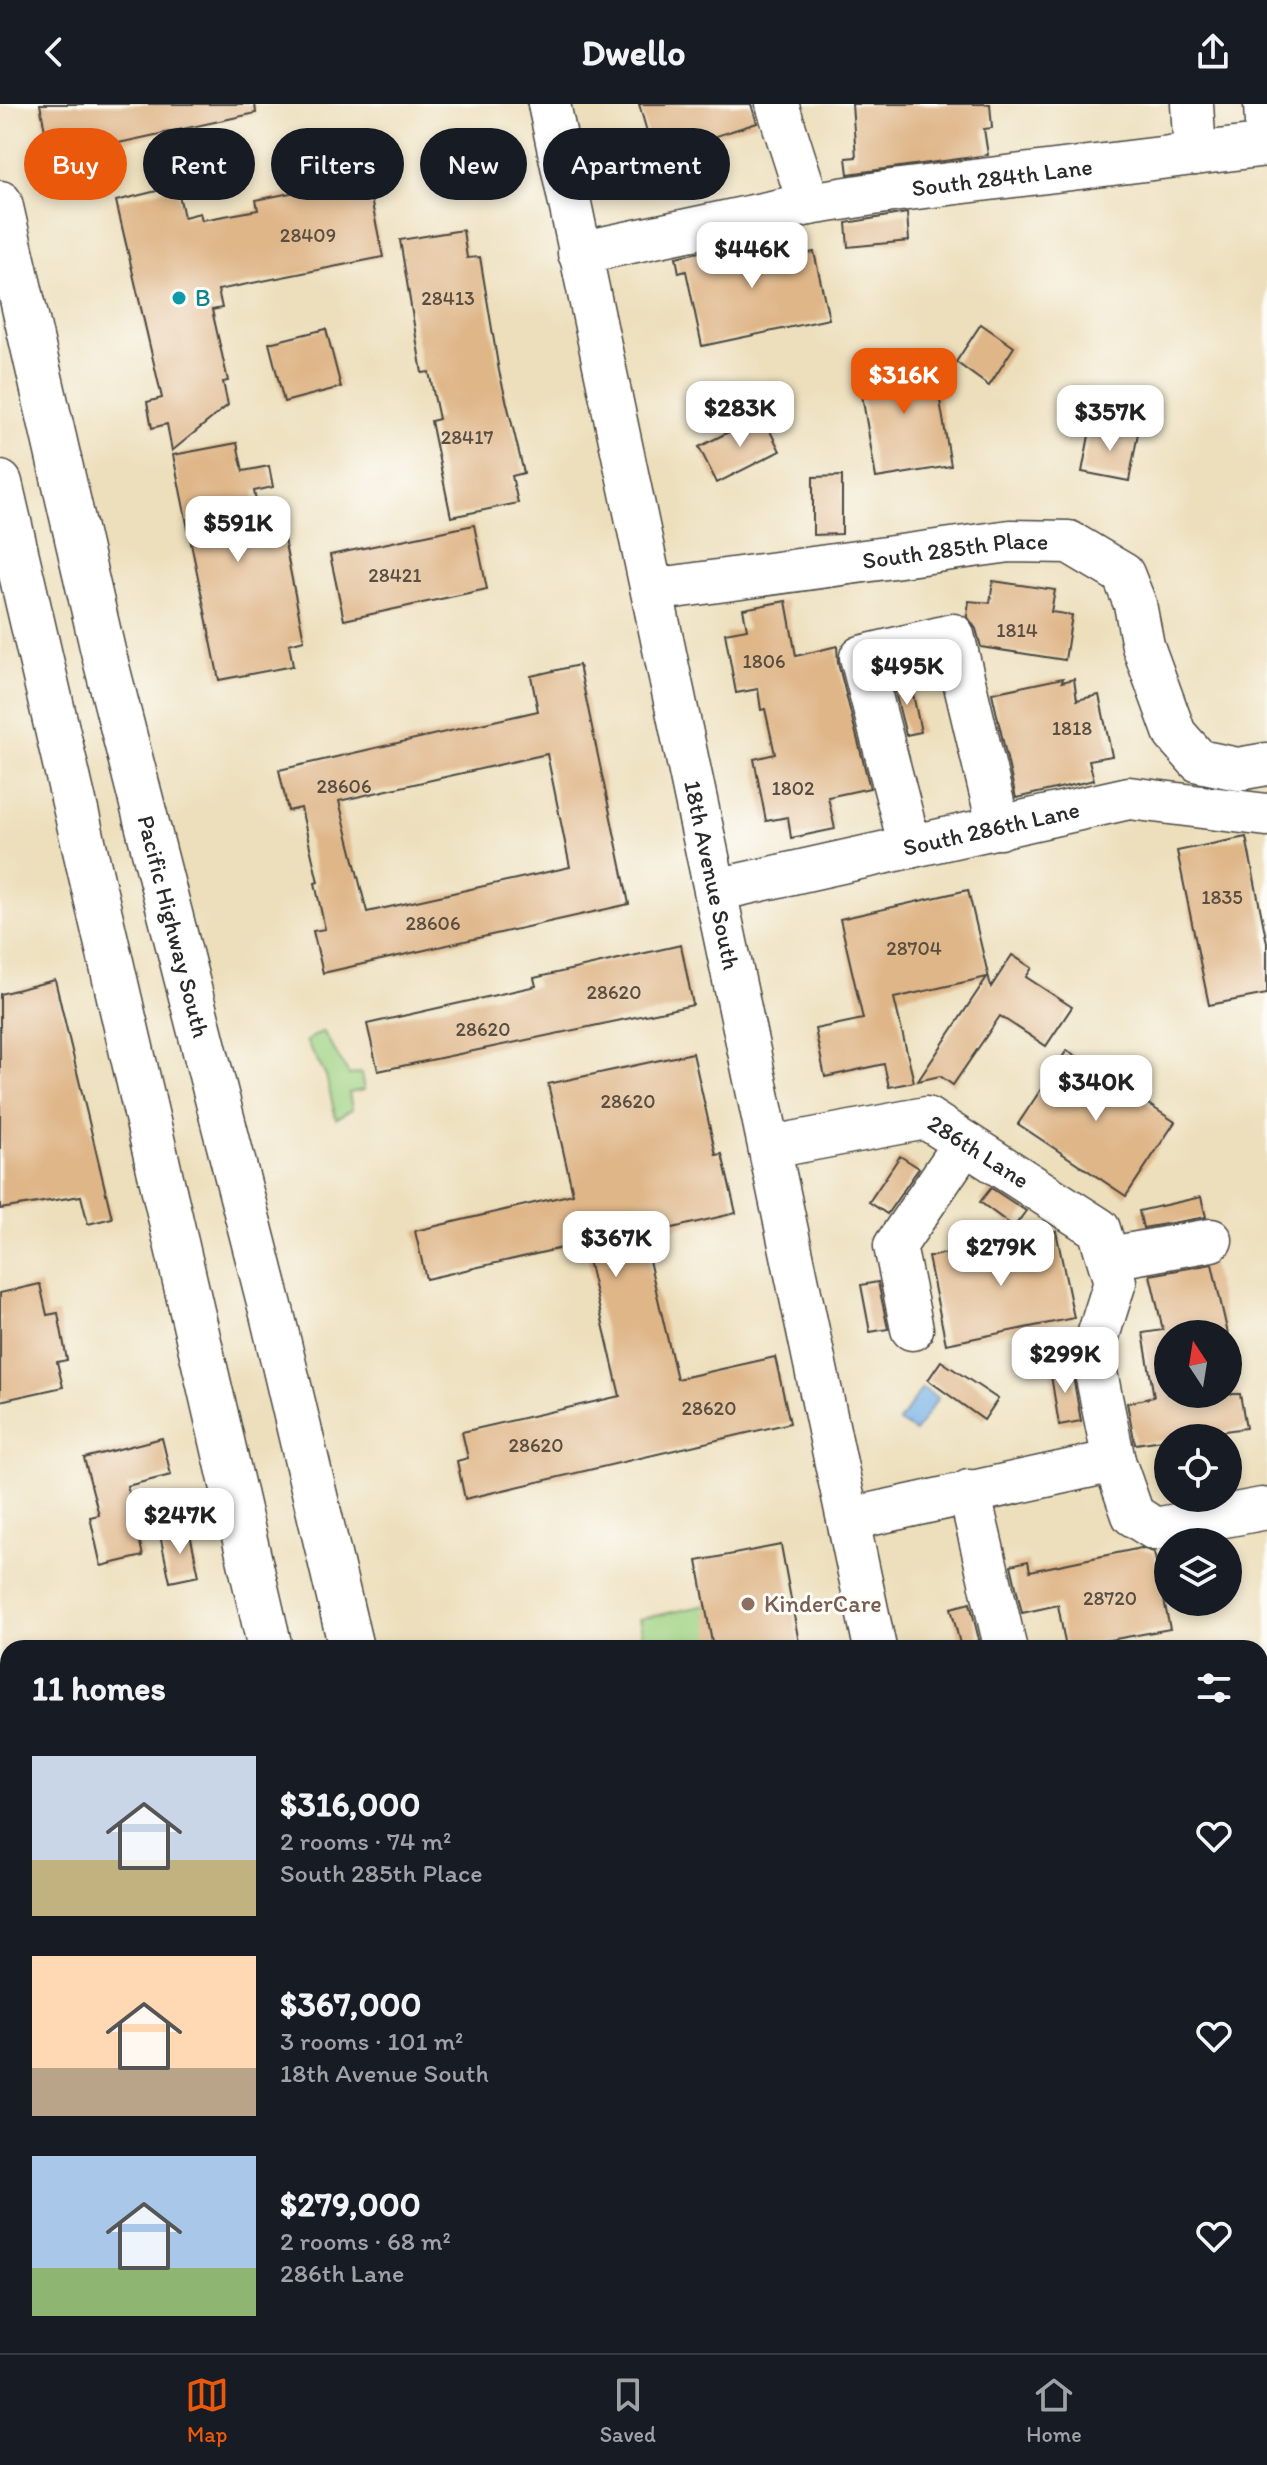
<!DOCTYPE html>
<meta charset="utf-8">
<style>
body{margin:0;font-family:Itim,sans-serif;background:#20242c;color:#f1f3f6;height:100vh;display:flex;flex-direction:column;font-size:30px;white-space:nowrap}
*{box-sizing:border-box;margin:0}
p{font-size:26px;color:#9ea1a6}
.icon{flex:none;width:44px;height:44px;fill:none;stroke:currentColor;stroke-width:2;stroke-linecap:round;stroke-linejoin:round}
.map{position:relative;flex:1;overflow:hidden}
.side{position:absolute;left:0px;top:1536px;width:1268px;height:714px;display:flex;flex-direction:column;background:#171b24;border-radius:24px 24px 0 0;box-shadow:0 4px 12px #0003}
.side>*{flex:none}
.hud{position:absolute;left:24px;top:24px;width:800px;height:72px;display:flex;gap:16px}
.needle{width:52px;rotate:348deg}
.controls{position:absolute;left:1154px;top:1216px;display:grid;gap:16px}
.controls a{display:grid;place-items:center;width:88px;height:88px;border-radius:50%;background:#171b24;box-shadow:0 4px 12px #0003;font-size:40px}
.price{position:absolute;translate:-50% -68px;padding:0 18px;border-radius:16px;background:#fff;color:#222;font-size:26px;line-height:52px;filter:drop-shadow(0 2px 4px #0008)}
.price::after{content:'';position:absolute;left:50%;top:48px;width:24px;height:18px;margin-left:-12px;background:inherit;clip-path:polygon(0 0,100% 0,50% 100%)}
.price.current{background:#ea580c;color:#fff}
ul{padding:0;list-style:none}
li{display:flex;align-items:center;gap:24px;height:200px;padding:0 32px}
li span{display:grid;place-items:center;flex:none;width:224px;height:160px;border-radius:0px;color:#555}
li>.icon{margin-inline-start:auto}
span .icon{width:96px;height:96px;fill:#fffc;stroke-width:1}
li b{font-size:34px}
h2{display:flex;justify-content:space-between;align-items:center;height:96px;padding:0 32px;font-size:34px}
.chip{padding:0 28px;border-radius:36px;background:#171b24;box-shadow:0 4px 12px #0003;font-size:28px;line-height:72px}
.chip.current{background:#ea580c;color:#fff}
header{display:flex;justify-content:space-between;align-items:center;height:104px;padding:0 32px;background:#171b24;font-size:36px;font-weight:700}
.tab-bar{display:flex;justify-content:space-around;align-items:center;height:112px;border-top:2px solid #363941;background:#171b24;font-size:22px;color:#9ea1a6}
.tab-bar a{display:grid;justify-items:center;gap:4px}
.tab-bar .current{color:#ea580c}
.map>svg:first-child{display:block}
.green{fill:#9fd282;stroke:#657e56;stroke-width:2}
.water{fill:#73afe5;stroke:#4f6d88;stroke-width:2}
.building{fill:#dfb688;fill-rule:evenodd}
.lines{fill:none;stroke-linecap:round;stroke-linejoin:round}
.minor-casing{stroke:#484641;stroke-width:45}
.major-casing{stroke:#484641;stroke-width:47}
.minor{stroke:#fff;stroke-width:42}
.major{stroke:#fff;stroke-width:44}
.culture-dot{fill:#0f9aa8;stroke:#fdfcf7;stroke-width:3}
.education-dot{fill:#8d6e63;stroke:#fdfcf7;stroke-width:3}
.labels{text-anchor:middle;stroke-width:6;stroke-linejoin:round;paint-order:stroke}
.number-label{font-size:20px;fill:#584e42}
.street-label{font-size:24px;fill:#2b2b2b;stroke:#fdfcf7}
.culture-label{font-size:24px;fill:#0d838f;stroke:#fdfcf7;text-anchor:start}
.education-label{font-size:24px;fill:#785e54;stroke:#fdfcf7;text-anchor:start}
</style>
<header><svg class="icon" aria-label="back" viewBox="0 0 24 24"><path d="M15 5l-7 7 7 7"/></svg>Dwello<svg class="icon" aria-label="share" viewBox="0 0 24 24"><path d="M12 15V3M7 8l5-5 5 5M5 13v7h14v-7"/></svg></header>
<div class="map">
<svg width="1267" height="2249" viewBox="0 0 1267 2249">
<rect width="100%" height="100%" fill="#fdfcf7"/>
<filter id="ink" filterUnits="userSpaceOnUse"><feTurbulence type="fractalNoise" baseFrequency=".0125" numOctaves="2"/><feDisplacementMap in="SourceGraphic" scale="16" xChannelSelector="R" yChannelSelector="G"/><feConvolveMatrix kernelMatrix="1 2 1 2 8 2 1 2 1" color-interpolation-filters="sRGB"/></filter>
<filter id="wash" filterUnits="userSpaceOnUse"><feTurbulence type="fractalNoise" baseFrequency=".006" numOctaves="4" result="noise"/><feDisplacementMap in="SourceGraphic" scale="32" xChannelSelector="R" yChannelSelector="G"/><feGaussianBlur stdDeviation="1.8" result="paint"/><feColorMatrix in="noise" values="0 0 0 0 0 0 0 0 0 0 0 0 0 0 0 0 0 1.4 0 .05"/><feComposite in="paint" operator="in"/></filter>
<g filter="url(#wash)">
<rect width="100%" height="100%" fill="#eddfbc"/>
<g class="green">
<polygon points="323,927 349,971 361,969 364,986 349,989 352,1005 336,1015 326,972 306,937"/>
<polygon points="707,1501 716,1544 646,1544 639,1515"/>
</g>
<polygon class="water" points="922,1284 938,1294 915,1328 899,1318"/>
<g id="blocks">
<g class="building">
<polygon points="40,0 255,0 256,9 50,54"/>
<polygon points="639,0 751,0 757,19 716,32 717,35 654,52"/>
<polygon points="852,0 990,0 992,24 984,25 988,51 848,70 846,54 856,53"/>
<polygon points="339,79 343,95 370,90 383,153 218,186 222,204 212,206 228,277 223,278 228,301 172,347 167,320 152,324 147,298 162,294 116,97 177,82 184,113 200,109 202,116 258,106 256,96"/>
<polygon points="907,109 909,137 848,143 846,119"/>
<polygon points="463,126 467,154 480,153 499,267 524,369 512,372 518,399 451,413 431,317 439,315 429,268 422,269 400,136"/>
<polygon points="779,131 785,154 814,148 829,215 702,242 686,167 679,169 676,153"/>
<polygon points="981,220 1014,243 989,282 956,258"/>
<polygon points="326,225 341,283 284,298 269,239"/>
<polygon points="932,249 951,362 876,374 857,261"/>
<polygon points="762,311 780,347 717,379 699,343"/>
<polygon points="1091,321 1138,329 1129,377 1082,368"/>
<polygon points="237,339 243,367 269,362 273,383 254,387 264,438 284,435 304,536 289,540 293,562 219,576 173,351"/>
<polygon points="842,372 842,430 813,431 813,373"/>
<polygon points="474,421 487,485 344,516 330,451"/>
<polygon points="993,477 1055,486 1051,508 1072,511 1065,556 981,543 976,525 967,512 969,497 990,499"/>
<polygon points="786,497 796,552 837,542 838,559 870,684 828,693 835,725 791,734 788,713 766,717 754,655 775,650 765,605 761,606 758,585 736,589 725,529 747,525 743,505"/>
<path d="M579,561L629,800L323,869L313,827L325,825L315,779L318,778L301,704L288,707L279,666L538,607L531,572ZM547,650L570,763L367,808L339,697Z"/>
<polygon points="1063,574 1062,578 1074,575 1077,596 1099,591 1112,652 1089,656 1094,676 1016,694 992,589"/>
<polygon points="910,576 921,628 906,631 893,580"/>
<polygon points="1246,733 1267,839 1267,890 1209,901 1177,747"/>
<polygon points="968,786 991,883 1012,851 1032,864 1026,873 1072,903 1046,942 1000,912 953,981 940,972 918,977 987,873 894,894 914,978 889,983 884,960 825,973 815,925 863,915 840,815"/>
<polygon points="681,841 693,901 378,967 367,920 536,882 534,874"/>
<polygon points="55,876 112,1114 88,1120 81,1092 0,1105 0,890"/>
<polygon points="1067,946 1175,1018 1126,1092 1018,1020"/>
<polygon points="693,949 716,1051 722,1050 736,1109 643,1131 677,1275 775,1253 790,1319 465,1395 457,1357 468,1354 462,1328 620,1292 584,1139 426,1175 415,1127 573,1090 548,980"/>
<polygon points="900,1052 919,1064 887,1110 869,1098"/>
<polygon points="991,1084 1026,1107 1014,1123 980,1098"/>
<polygon points="1201,1093 1206,1113 1143,1124 1139,1107"/>
<polygon points="1056,1127 1074,1214 946,1240 928,1153"/>
<polygon points="1212,1160 1228,1230 1168,1230 1168,1290 1240,1290 1246,1324 1135,1340 1127,1299 1154,1293 1143,1229 1163,1226 1150,1171"/>
<polygon points="878,1178 888,1225 870,1228 861,1181"/>
<polygon points="40,1180 47,1211 58,1209 67,1256 57,1258 63,1283 0,1297 0,1189"/>
<polygon points="941,1257 998,1295 984,1316 928,1276"/>
<polygon points="1071,1261 1081,1317 1059,1321 1050,1265"/>
<polygon points="162,1334 171,1371 127,1382 143,1452 101,1462 90,1413 99,1411 84,1354"/>
<polygon points="189,1425 199,1472 170,1478 160,1431"/>
<polygon points="781,1441 800,1544 713,1544 697,1457"/>
<polygon points="1141,1444 1154,1448 1170,1525 1066,1544 1058,1501 1022,1509 1011,1461 1028,1457 1030,1467"/>
<polygon points="970,1499 981,1544 961,1544 951,1504"/>
</g>
</g>
</g>
<g filter="url(#ink)">
<use href="#blocks" fill-opacity="0" stroke="#484641" stroke-width="2"/>
<g class="lines">
<defs>
<g id="minor">
<path id="s1" d="M549,0L875,1544"/>
<polyline points="777,0 809,100"/>
<polyline points="1192,0 1195,50"/>
<polyline points="1265,0 1267,39"/>
<path id="s2" d="M579,149L809,100L892,87L1267,41"/>
<path id="s3" d="M652,486L1010,437L1069,438L1123,470L1135,500L1143,542L1175,630L1199,657L1238,665L1267,660"/>
<polyline points="910,743 861,553 953,531 999,724"/>
<path id="s4" d="M716,786L1129,694L1267,711"/>
<path id="s5" d="M771,1043L926,1014L1099,1125L1115,1178L1097,1235L1095,1264L1114,1357L850,1415"/>
<polyline points="1110,1154 1211,1136"/>
<polyline points="912,1225 895,1142 965,1039"/>
<polyline points="1114,1357 1133,1411 1155,1425 1262,1405"/>
<polyline points="969,1387 1005,1542"/>
<polyline points="0,1622 8,1649"/>
<polyline points="0,2083 0,2097"/>
<polyline points="0,2176 8,2208"/>
<polyline points="16,2242 18,2249"/>
<polyline points="821,2242 823,2249"/>
<polyline points="1017,2242 1019,2249"/>
</g>
<g id="major">
<path id="s6" d="M0,99L103,547L272,1210L351,1544"/>
<polyline points="0,379 270,1544"/>
<polyline points="1260,1588 1267,1587"/>
<polyline points="433,2242 435,2249"/>
<polyline points="510,2242 511,2249"/>
</g>
</defs>
<use href="#minor" class="minor-casing"/>
<use href="#major" class="major-casing"/>
<use href="#minor" class="minor"/>
<use href="#major" class="major"/>
</g>
</g>
<circle class="culture-dot" cx="179" cy="194" r="8"/>
<circle class="education-dot" cx="748" cy="1500" r="8"/>
<g class="labels">
<g class="number-label">
<text x="308" y="138">28409</text>
<text x="448" y="201">28413</text>
<text x="467" y="340">28417</text>
<text x="395" y="478">28421</text>
<text x="1017" y="533">1814</text>
<text x="764" y="564">1806</text>
<text x="1072" y="631">1818</text>
<text x="344" y="689">28606</text>
<text x="793" y="691">1802</text>
<text x="1222" y="800">1835</text>
<text x="433" y="826">28606</text>
<text x="914" y="851">28704</text>
<text x="614" y="895">28620</text>
<text x="483" y="932">28620</text>
<text x="628" y="1004">28620</text>
<text x="709" y="1311">28620</text>
<text x="536" y="1348">28620</text>
<text x="1110" y="1501">28720</text>
</g>
<g class="street-label">
<text dy="8" stroke="none"><textPath href="#s2" startOffset="430">South 284th Lane</textPath></text>
<text dy="8" stroke="none"><textPath href="#s3" startOffset="306">South 285th Place</textPath></text>
<text dy="8" stroke="none"><textPath href="#s4" startOffset="282">South 286th Lane</textPath></text>
<text dy="8" stroke="none"><textPath href="#s1" startOffset="788">18th Avenue South</textPath></text>
<text dy="8" stroke="none"><textPath href="#s6" startOffset="744">Pacific Highway South</textPath></text>
<text dy="8" stroke="none"><textPath href="#s5" startOffset="220">286th Lane</textPath></text>
</g>
<g class="culture-label">
<text x="195" y="202">B</text>
</g>
<g class="education-label">
<text x="764" y="1508">KinderCare</text>
</g>
</g>
</svg>
<div class="controls">
<a><svg class="needle" viewBox="-14 -14 28 28"><path d="M0-13l5 13h-10z" fill="#e53935"/><path d="M0 13l5-13h-10z" fill="#9ea1a6"/></svg></a>
<a><svg class="icon" aria-label="locate" viewBox="0 0 24 24"><circle cx="12" cy="12" r="6"/><path d="M12 2v4M12 18v4M2 12h4M18 12h4"/></svg></a>
<a><svg class="icon" aria-label="layers" viewBox="0 0 24 24"><path d="M12 4l9 5-9 5-9-5zM3 14l9 5 9-5"/></svg></a>
</div>
<b class="price" style="left:752px;top:186px">$446K</b>
<b class="price current" style="left:904px;top:312px">$316K</b>
<b class="price" style="left:740px;top:345px">$283K</b>
<b class="price" style="left:1110px;top:349px">$357K</b>
<b class="price" style="left:238px;top:460px">$591K</b>
<b class="price" style="left:907px;top:603px">$495K</b>
<b class="price" style="left:1096px;top:1019px">$340K</b>
<b class="price" style="left:616px;top:1175px">$367K</b>
<b class="price" style="left:1001px;top:1184px">$279K</b>
<b class="price" style="left:1065px;top:1291px">$299K</b>
<b class="price" style="left:180px;top:1452px">$247K</b>
<div class="hud">
<a class="chip current">Buy</a>
<a class="chip">Rent</a>
<a class="chip">Filters</a>
<a class="chip">New</a>
<a class="chip">Apartment</a>
</div>
<section class="side">
<h2>11 homes<svg class="icon" aria-label="filters" viewBox="0 0 24 24"><path d="M4 7h16M4 17h16"/><circle cx="9" cy="7" r="2"/><circle cx="15" cy="17" r="2"/></svg></h2>
<ul>
<li><span style="background:linear-gradient(#c9d6e8 65%,#c2b280 0)"><svg class="icon" aria-label="home" viewBox="0 0 24 24"><path d="M3 11l9-7 9 7M6 9v11h12V9"/></svg></span><div><b>$316,000</b><p>2 rooms · 74 m²</p><p>South 285th Place</p></div><svg class="icon" aria-label="heart" viewBox="0 0 24 24"><path d="M12 20l-8-8c-3-5 5-10 8-4 3-6 11-1 8 4z"/></svg></li>
<li><span style="background:linear-gradient(#ffd9b3 70%,#b9a48a 0)"><svg class="icon" aria-label="home" viewBox="0 0 24 24"><path d="M3 11l9-7 9 7M6 9v11h12V9"/></svg></span><div><b>$367,000</b><p>3 rooms · 101 m²</p><p>18th Avenue South</p></div><svg class="icon" aria-label="heart" viewBox="0 0 24 24"><path d="M12 20l-8-8c-3-5 5-10 8-4 3-6 11-1 8 4z"/></svg></li>
<li><span style="background:linear-gradient(#a9c7e8 70%,#8fb573 0)"><svg class="icon" aria-label="home" viewBox="0 0 24 24"><path d="M3 11l9-7 9 7M6 9v11h12V9"/></svg></span><div><b>$279,000</b><p>2 rooms · 68 m²</p><p>286th Lane</p></div><svg class="icon" aria-label="heart" viewBox="0 0 24 24"><path d="M12 20l-8-8c-3-5 5-10 8-4 3-6 11-1 8 4z"/></svg></li>
</ul>
</section>
</div>
<nav class="tab-bar">
<a class="current"><svg class="icon" aria-label="map" viewBox="0 0 24 24"><path d="M3 6l6-2 6 2 6-2v14l-6 2-6-2-6 2zM9 4v14M15 6v14"/></svg>Map</a>
<a><svg class="icon" aria-label="saved" viewBox="0 0 24 24"><path d="M7 4h10v16l-5-4-5 4z"/></svg>Saved</a>
<a><svg class="icon" aria-label="home" viewBox="0 0 24 24"><path d="M3 11l9-7 9 7M6 9v11h12V9"/></svg>Home</a>
</nav>
